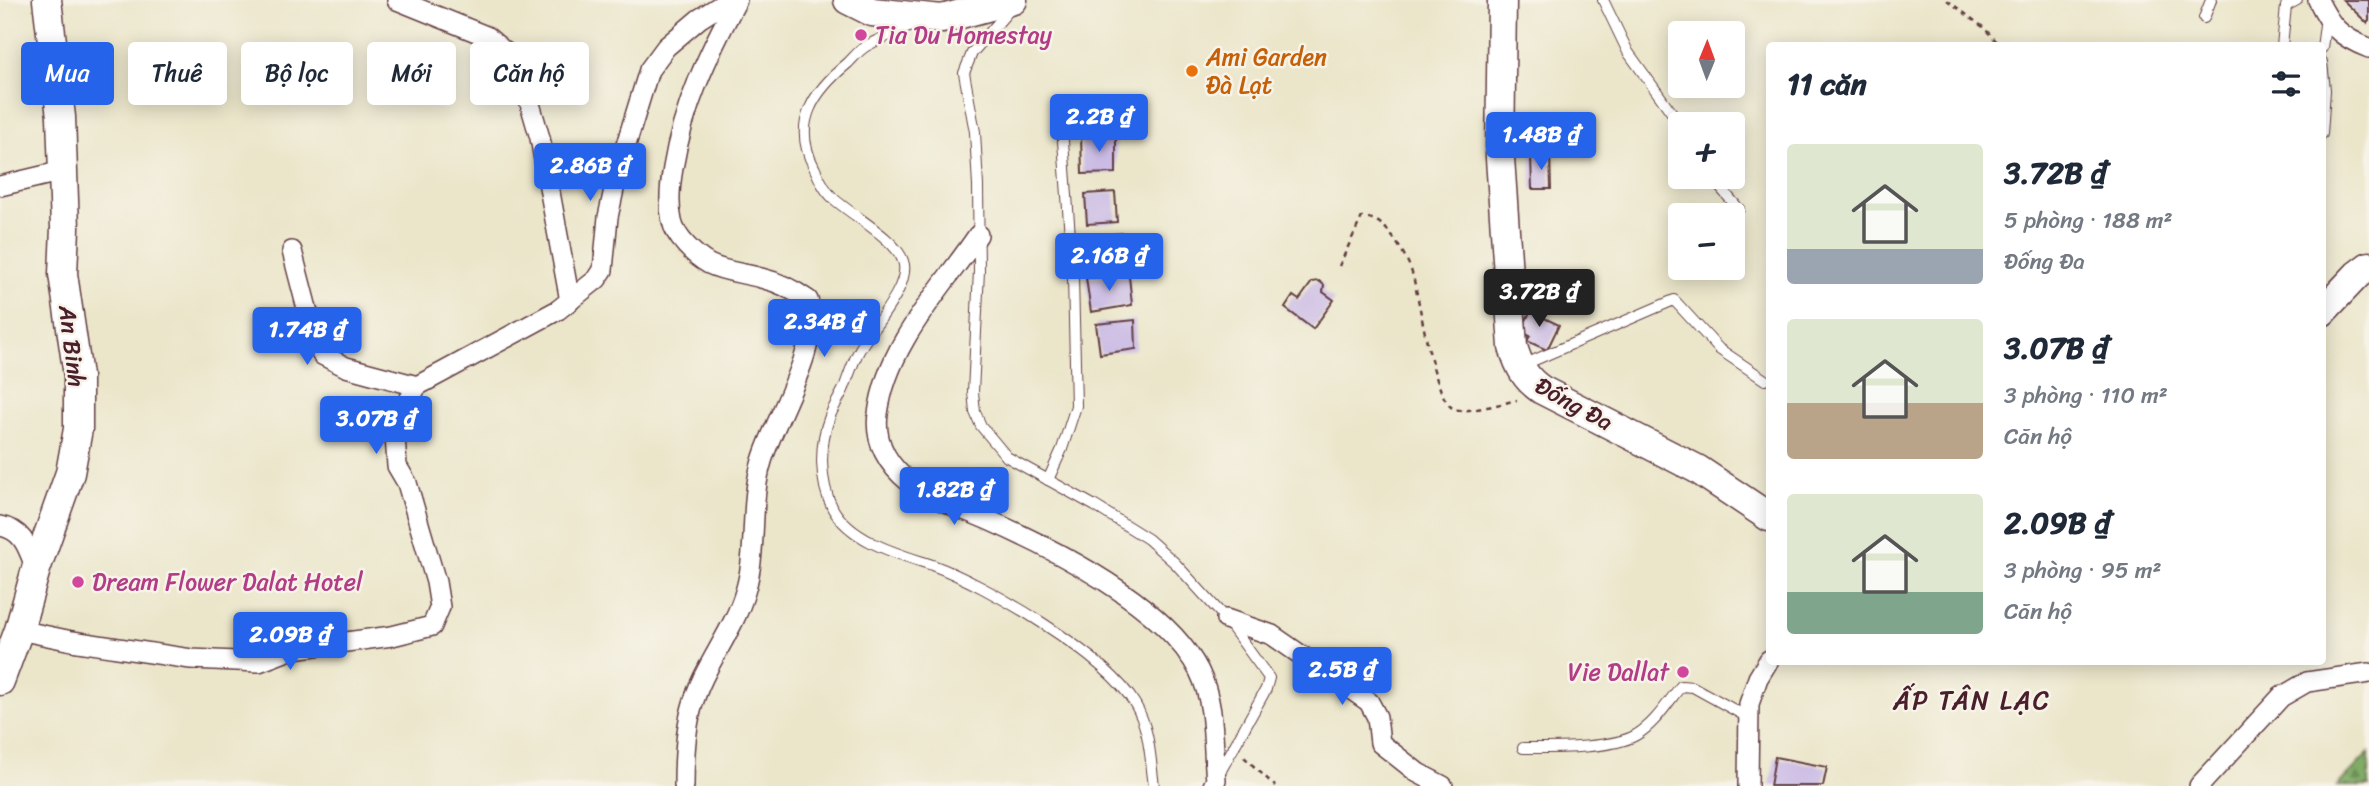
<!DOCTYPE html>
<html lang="vi">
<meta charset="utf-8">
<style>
body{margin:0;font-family:Sriracha,sans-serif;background:#f2f2f3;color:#1f2937;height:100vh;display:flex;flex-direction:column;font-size:26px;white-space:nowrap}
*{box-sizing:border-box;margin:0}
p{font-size:23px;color:#747a83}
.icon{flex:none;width:38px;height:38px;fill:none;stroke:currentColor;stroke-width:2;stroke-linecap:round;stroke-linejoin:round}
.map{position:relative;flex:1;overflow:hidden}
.drawer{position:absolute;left:1766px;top:42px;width:560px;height:623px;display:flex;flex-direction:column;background:#fff;border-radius:7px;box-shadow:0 4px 18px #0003}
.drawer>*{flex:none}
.top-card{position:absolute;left:21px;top:42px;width:665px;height:63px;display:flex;gap:14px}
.needle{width:46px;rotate:1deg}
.fabs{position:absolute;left:1668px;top:21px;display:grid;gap:14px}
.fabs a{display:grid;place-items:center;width:77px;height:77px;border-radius:7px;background:#fff;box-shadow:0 4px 18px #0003;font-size:35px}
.price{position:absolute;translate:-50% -60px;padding:0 16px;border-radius:7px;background:#2563eb;color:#fff;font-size:23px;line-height:46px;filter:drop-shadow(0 2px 4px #0008)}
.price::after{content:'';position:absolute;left:50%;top:42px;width:21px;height:16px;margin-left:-10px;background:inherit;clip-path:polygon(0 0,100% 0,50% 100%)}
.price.selected{background:#222;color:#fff}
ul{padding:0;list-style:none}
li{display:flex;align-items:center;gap:21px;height:175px;padding:0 21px}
li span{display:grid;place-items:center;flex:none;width:196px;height:140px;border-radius:7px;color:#555}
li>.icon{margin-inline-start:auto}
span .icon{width:84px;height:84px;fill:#fffc;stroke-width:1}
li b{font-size:30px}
h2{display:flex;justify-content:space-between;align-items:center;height:84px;padding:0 21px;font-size:30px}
.chip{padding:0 24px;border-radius:7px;background:#fff;box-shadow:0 4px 18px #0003;font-size:24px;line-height:63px}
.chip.selected{background:#2563eb;color:#fff}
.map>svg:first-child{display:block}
.forest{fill:url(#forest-firs);stroke:#656648;stroke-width:2}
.building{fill:#cbbbe5}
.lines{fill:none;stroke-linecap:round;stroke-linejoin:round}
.lane-casing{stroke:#623d43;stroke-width:12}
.street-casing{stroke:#623d43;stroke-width:22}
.secondary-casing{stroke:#623d43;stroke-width:31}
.path{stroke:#623d43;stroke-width:2.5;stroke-dasharray:5 5;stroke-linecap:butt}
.lane{stroke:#fff;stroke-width:10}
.street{stroke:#fff;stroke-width:19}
.secondary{stroke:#fff;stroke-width:28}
.hotel-dot{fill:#d1479c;stroke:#f7f3e8;stroke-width:2.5}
.food-dot{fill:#e8710a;stroke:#f7f3e8;stroke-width:2.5}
.labels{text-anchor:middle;stroke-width:5;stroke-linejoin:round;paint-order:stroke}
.hotel-label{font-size:24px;fill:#b23c85;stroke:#f7f3e8;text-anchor:start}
.food-label{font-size:24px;fill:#c56008;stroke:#f7f3e8;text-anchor:start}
.street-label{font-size:24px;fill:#4a1f2b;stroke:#f7f3e8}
.neighbourhood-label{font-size:26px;letter-spacing:2px;fill:#4a1f2b;stroke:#f7f3e8}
</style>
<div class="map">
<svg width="2369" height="786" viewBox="0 0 2369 786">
<defs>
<pattern id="forest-firs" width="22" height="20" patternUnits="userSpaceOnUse" patternTransform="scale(1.75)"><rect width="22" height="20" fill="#80ad66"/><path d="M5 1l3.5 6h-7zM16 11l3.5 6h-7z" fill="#6b8c54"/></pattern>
</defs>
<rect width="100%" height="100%" fill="#f7f3e8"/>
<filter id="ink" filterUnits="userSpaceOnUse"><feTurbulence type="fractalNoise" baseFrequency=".0143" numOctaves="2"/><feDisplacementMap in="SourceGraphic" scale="14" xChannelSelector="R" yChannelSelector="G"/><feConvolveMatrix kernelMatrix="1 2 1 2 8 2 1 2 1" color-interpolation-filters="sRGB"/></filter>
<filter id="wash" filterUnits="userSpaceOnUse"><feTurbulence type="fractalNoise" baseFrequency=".00686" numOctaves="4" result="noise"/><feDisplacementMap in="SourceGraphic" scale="28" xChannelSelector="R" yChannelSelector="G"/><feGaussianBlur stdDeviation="1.57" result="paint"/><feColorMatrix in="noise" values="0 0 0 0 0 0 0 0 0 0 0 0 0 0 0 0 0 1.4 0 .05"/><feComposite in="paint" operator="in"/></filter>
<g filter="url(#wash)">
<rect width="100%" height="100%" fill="#ebe6ca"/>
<polygon class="forest" points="2369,753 2369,786 2337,786"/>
<g id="blocks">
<g class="building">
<polygon points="2343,0 2369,0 2369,21 2367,23"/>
<polygon points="1081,134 1116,134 1116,173 1082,174"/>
<polygon points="1550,154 1551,189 1532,189 1531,155"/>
<polygon points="1115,192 1117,222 1087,224 1085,194"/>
<polygon points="1123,233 1124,259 1084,263 1085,236"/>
<polygon points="1129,276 1132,305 1091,312 1086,278"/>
<polygon points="1319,281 1324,285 1323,292 1334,300 1313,329 1285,308 1293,296 1299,300 1312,282"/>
<polygon points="1533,305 1545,311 1542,317 1559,325 1547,350 1527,341 1530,336 1521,332"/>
<polygon points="1135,320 1136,349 1100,354 1096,324"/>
<polygon points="1775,757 1827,767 1823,786 1770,786"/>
</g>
</g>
</g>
<g filter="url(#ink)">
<use href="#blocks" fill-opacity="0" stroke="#623d43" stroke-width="2"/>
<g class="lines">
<defs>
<g id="lane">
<polyline points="1603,0 1628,52 1680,124"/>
<polyline points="1011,8 972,53 964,73 975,132 978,186 979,271 973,392 975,412 981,426 1007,457 1095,506 1148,539 1175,563 1226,619 1269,678 1266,689 1219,774"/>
<polyline points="2204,18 2211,0"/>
<path d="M916,24C900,31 883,37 868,45C860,49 854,57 848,63C814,91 791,123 814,167C819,178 824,190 833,198C851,215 896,239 903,261C912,285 872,327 860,349C853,361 849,375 844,388C840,397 834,406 830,416C819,444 819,482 833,509C852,542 899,554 932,565C987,585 1106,655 1135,704C1150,729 1150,758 1154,786"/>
<polyline points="2282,46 2286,6 2297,0"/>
<polyline points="2322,48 2326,17"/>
<polyline points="2322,62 2325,90 2322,134"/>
<polyline points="1711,177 1739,209"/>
<polyline points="1523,365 1674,300 1719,349 1765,380"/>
<polyline points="1048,480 1062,449 1076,406 1073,277 1063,141"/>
<path d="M1523,748C1551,748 1613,749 1636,735C1655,724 1668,702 1681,686L1693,687L1749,718"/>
</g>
<g id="street">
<polyline points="397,0 486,36 505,52 523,80 540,138 570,301"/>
<path d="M2318,0C2331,27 2340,37 2369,48"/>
<polyline points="0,186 63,171"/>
<path d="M978,235C941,290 887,344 878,414C874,442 888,465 909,482C931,499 961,508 986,519C1052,548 1165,604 1199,671C1216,706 1212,742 1216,780L1213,786"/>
<polyline points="292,251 312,328 322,355 346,367 417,386"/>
<path d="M0,526C24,530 28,549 36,569"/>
<polyline points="1226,619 1272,635 1369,702 1377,717 1380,743 1418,773 1443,786"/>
<polyline points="19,630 72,641 191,659 259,662 293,649 392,636 432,626 440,607 436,582 407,483 397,466 395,435 401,414 417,386 558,310 597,279 603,270 608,217 618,171 649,70 666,47 699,19 729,0"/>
<path d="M684,786C684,761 685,732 692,707C703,666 733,633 745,592C758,549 749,503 762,461C774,419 824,343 808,300C794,290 778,282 761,278C744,273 725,272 709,264C695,256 675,237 672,221C668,203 670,185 673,168C683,107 708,54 737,0"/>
<polyline points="1748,786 1749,704 1758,678 1769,660"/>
<polyline points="2199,786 2281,697 2307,682 2369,673"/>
</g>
<g id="secondary">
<polyline points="848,0 872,12 942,19 1013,0"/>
<path d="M1502,0L1500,158L1513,347C1519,366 1525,379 1542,390L1697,469L1769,517"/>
<polyline points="2322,312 2357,275 2369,266"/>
<polyline points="0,681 19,630 36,569 70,473 78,429 78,376 63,274 65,228 61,117 47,0"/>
</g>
</defs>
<use href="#lane" class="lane-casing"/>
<use href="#street" class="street-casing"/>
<use href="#secondary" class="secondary-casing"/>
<g class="path">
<polyline points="1947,0 1983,27 2001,46"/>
<path d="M1339,266L1362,217C1376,218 1384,225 1392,236C1400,247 1408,260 1412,273C1420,299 1433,400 1454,409C1467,414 1503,403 1517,400"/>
<polyline points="1244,757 1275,786"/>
</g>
<use href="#lane" class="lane"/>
<use href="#street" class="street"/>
<use href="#secondary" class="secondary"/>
</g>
</g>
<g class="hotel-dot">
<circle cx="861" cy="35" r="7"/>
<circle cx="78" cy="582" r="7"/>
<circle cx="1683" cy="672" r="7"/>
</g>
<circle class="food-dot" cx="1192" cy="71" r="7"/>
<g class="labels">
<g class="hotel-label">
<text x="875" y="43">Tia Du Homestay</text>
<text x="92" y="590">Dream Flower Dalat Hotel</text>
<text x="1669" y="680" text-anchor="end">Vie Dallat</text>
</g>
<g class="food-label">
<text x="1206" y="65">Ami Garden<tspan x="1206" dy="28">Đà Lạt</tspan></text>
</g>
<g class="street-label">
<text transform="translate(72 346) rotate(83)" y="8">An Binh</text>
<text transform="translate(1574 404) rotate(29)" y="8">Đống Đa</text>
</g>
<g class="neighbourhood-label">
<text x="1972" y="709">ẤP TÂN LẠC</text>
</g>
</g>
</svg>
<div class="fabs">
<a><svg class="needle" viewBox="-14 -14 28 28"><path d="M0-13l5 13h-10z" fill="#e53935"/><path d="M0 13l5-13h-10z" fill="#747a83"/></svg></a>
<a>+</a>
<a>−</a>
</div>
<b class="price" style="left:1099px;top:154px">2.2B ₫</b>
<b class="price" style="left:1541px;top:172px">1.48B ₫</b>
<b class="price" style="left:590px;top:203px">2.86B ₫</b>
<b class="price" style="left:1109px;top:293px">2.16B ₫</b>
<b class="price selected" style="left:1539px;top:329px">3.72B ₫</b>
<b class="price" style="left:824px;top:359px">2.34B ₫</b>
<b class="price" style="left:307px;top:367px">1.74B ₫</b>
<b class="price" style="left:376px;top:456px">3.07B ₫</b>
<b class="price" style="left:954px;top:527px">1.82B ₫</b>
<b class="price" style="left:290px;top:672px">2.09B ₫</b>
<b class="price" style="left:1342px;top:707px">2.5B ₫</b>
<div class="top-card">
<a class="chip selected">Mua</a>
<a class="chip">Thuê</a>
<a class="chip">Bộ lọc</a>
<a class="chip">Mới</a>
<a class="chip">Căn hộ</a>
</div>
<section class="drawer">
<h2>11 căn<svg class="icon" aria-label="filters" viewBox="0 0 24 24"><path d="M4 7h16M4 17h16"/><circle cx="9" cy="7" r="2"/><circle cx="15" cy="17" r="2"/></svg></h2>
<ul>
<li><span style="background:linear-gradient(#dfe7d0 75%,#9aa5b1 0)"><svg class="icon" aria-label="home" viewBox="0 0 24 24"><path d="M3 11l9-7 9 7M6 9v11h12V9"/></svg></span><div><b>3.72B ₫</b><p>5 phòng · 188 m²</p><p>Đống Đa</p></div></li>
<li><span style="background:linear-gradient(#dfe7d0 60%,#b9a48a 0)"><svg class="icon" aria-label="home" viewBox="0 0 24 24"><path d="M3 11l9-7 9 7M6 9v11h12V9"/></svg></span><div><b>3.07B ₫</b><p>3 phòng · 110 m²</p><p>Căn hộ</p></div></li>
<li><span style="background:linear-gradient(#dfe7d0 70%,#7fa58c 0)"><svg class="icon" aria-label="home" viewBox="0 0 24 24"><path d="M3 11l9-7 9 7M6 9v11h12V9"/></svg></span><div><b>2.09B ₫</b><p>3 phòng · 95 m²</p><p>Căn hộ</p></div></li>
</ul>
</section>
</div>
